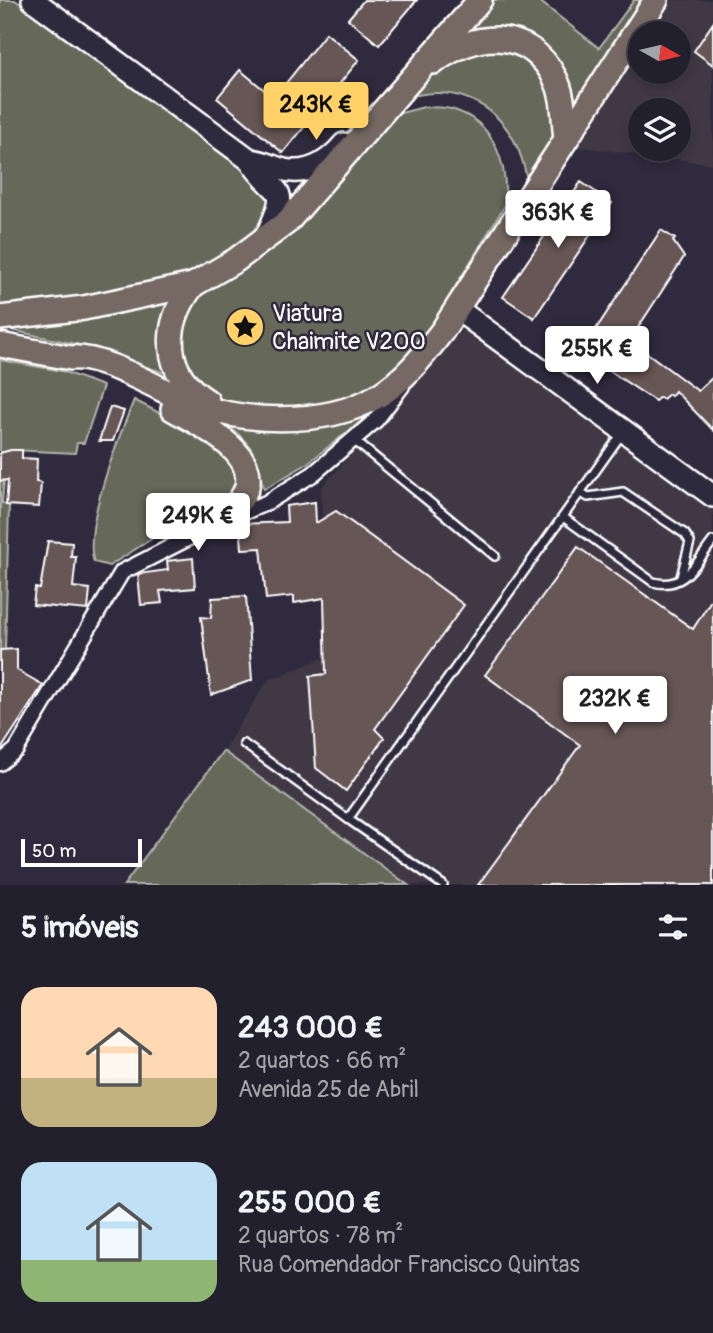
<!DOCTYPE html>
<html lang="pt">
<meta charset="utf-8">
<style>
body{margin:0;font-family:Pangolin,sans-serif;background:#2f2d3a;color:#f1f3f6;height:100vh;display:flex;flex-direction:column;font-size:26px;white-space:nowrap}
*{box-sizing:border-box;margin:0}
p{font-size:23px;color:#a3a3aa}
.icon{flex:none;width:38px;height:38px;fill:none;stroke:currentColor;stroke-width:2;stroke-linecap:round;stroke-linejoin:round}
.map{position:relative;height:885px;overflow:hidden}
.side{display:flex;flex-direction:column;background:#23202e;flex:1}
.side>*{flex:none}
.needle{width:46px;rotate:98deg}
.fabs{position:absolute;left:628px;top:21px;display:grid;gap:14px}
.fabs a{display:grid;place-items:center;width:63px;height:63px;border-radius:50%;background:#23202e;box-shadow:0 4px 10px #0003,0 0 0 2px #403e4a;font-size:35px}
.scale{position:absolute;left:21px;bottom:18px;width:121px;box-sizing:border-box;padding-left:7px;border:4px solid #fff;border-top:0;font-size:19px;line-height:24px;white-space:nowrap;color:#fff;-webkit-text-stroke:5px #2f2a3d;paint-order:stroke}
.price{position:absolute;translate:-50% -60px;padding:0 16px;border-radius:7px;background:#fff;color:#222;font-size:23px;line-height:46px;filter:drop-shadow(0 2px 4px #0008)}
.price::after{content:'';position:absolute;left:50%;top:42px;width:21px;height:16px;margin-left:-10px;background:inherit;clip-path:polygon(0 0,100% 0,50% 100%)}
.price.active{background:#ffd166;color:#111}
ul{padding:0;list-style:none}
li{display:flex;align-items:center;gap:21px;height:175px;padding:0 21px}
li span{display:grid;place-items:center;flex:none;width:196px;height:140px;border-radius:21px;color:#555}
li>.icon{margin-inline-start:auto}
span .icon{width:84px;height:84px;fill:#fffc;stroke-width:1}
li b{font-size:30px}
h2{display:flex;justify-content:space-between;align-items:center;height:84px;padding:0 21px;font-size:30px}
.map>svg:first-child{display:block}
.built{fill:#403844;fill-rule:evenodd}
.green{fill:#66685a;stroke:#b2b4ac;stroke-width:2}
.building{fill:#665754;stroke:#fff;stroke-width:2}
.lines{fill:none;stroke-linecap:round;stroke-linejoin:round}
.lane-casing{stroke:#fff;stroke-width:12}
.street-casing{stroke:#fff;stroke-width:19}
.secondary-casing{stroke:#fff;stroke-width:26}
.primary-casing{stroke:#fff;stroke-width:28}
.lane{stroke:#2f2a3d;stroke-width:7}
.street{stroke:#2f2a3d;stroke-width:14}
.secondary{stroke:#2f2a3d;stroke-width:21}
.primary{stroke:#766964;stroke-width:23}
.labels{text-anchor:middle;stroke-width:5;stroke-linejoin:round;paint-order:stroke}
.poi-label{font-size:24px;fill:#fff;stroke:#2f2a3d;text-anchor:start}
</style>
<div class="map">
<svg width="713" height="885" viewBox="0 0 713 885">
<rect width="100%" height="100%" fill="#2f2a3d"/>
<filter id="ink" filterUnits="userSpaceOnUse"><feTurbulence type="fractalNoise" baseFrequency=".0143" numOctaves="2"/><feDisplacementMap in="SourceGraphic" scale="14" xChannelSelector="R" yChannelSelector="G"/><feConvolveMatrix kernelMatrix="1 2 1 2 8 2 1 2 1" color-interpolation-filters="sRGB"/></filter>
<g filter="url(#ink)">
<g class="built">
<path d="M667,0H713V164L573,146L640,41V72H679V33H645ZM640,110H679V149H640Z"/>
<polygon points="466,326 713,505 713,885 408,885 223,751 268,680 326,657 321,488"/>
</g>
<g class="green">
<path d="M0,0H15L268,185L272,208C225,273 169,281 95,295C64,300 32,307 0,311Z"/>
<path d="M492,0H538L599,48L634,0H647L533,174L526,175C513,112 464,79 402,99Z"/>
<path d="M424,107C433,107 443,107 451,109C495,121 508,164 505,205L423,340L401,363L377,382L346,399L309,409L231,406L208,394L189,380L179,353L189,307L200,294L377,129L397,114Z"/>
<polygon points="171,300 163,360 165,373 80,345 1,328"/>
<polygon points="0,360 62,371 103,386 84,443 77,443 75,453 11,450 0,453"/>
<path d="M134,400L216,442L237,471L236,483L221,506L153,538L109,566L94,562C82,528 120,434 134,400Z"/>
<path d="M374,408L373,412L305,465L264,489C254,453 256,447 225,423Z"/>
<polygon points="4,480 2,503 9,505 5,650 0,650 0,481"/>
<polygon points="223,751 408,885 124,885"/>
</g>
<g class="building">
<polygon points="364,0 417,0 379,45 348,19"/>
<polygon points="713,23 713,65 694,51"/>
<polygon points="326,33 359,60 283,153 217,98 240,70 274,98"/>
<polygon points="581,182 612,203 534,318 503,297"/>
<polygon points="661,230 675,239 673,241 684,257 630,340 698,391 713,377 713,430 675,391 671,396 669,394 663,399 660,397 655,401 581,352"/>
<polygon points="110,407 124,411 113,441 99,441"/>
<polygon points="11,450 22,450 22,458 37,459 36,482 41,483 39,507 6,505 8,480 0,481 0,453"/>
<polygon points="315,502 316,523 336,511 464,605 375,729 384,738 346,791 316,768 310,676 326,674 324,598 294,603 294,596 266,599 261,548 242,549 240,524 287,522 286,506"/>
<polygon points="48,541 72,543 71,557 76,557 73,587 90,589 88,610 33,605 35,588 40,589"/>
<polygon points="578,547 693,629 713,597 713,885 478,885 580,745 485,675"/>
<polygon points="193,558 195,588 160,591 162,603 141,605 138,574 168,570 167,561"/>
<polygon points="246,596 252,680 211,695 201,617 211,618 212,598"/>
<polygon points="17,649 17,670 43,685 0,751 0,650"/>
</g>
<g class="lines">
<defs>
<g id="lane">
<polyline points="355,441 495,556"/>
<polyline points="580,492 588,497 623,492 685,534 690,542 681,577"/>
<path d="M563,517L653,582C685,590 695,564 713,541"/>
<polyline points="244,744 348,819"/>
<polyline points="443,885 348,819 623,432"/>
</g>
<polyline id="street" points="0,763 16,750 122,572 218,523 266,503 313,474 376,420 402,386"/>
<g id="secondary">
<path d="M33,0L250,160C276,200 292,181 267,235"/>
<path d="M250,160C263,161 272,167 284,170C309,175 329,162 344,144"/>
<polyline points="457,309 713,496"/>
</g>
<g id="primary">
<path d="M434,62C476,32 528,26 555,78C565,97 563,118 566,138"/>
<path d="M193,285C163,324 161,373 207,401"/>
<polyline points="0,318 84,308 193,285 236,260 287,222 480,0"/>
<path d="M0,345L71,358C99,354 157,388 184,400C236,424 325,427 376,397C404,381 424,355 443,330L656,0"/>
<path d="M173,409C199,424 265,455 244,494C238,506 227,514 218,523"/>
</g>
</defs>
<use href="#lane" class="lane-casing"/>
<use href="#street" class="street-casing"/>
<use href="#secondary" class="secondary-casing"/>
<use href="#primary" class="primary-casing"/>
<use href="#lane" class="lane"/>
<use href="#street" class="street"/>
<use href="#secondary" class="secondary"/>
<use href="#primary" class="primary"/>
</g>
</g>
<defs>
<symbol id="sight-disc" viewBox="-11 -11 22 22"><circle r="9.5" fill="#ffd166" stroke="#2f2a3d"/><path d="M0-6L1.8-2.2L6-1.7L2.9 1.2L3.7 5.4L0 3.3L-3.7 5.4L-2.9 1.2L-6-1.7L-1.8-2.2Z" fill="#111"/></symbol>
</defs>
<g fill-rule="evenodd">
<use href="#sight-disc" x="223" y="305" width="44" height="44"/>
</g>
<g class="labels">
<g class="poi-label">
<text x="272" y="321">Viatura<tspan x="272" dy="28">Chaimite V200</tspan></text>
</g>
</g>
</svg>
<div class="fabs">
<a><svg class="needle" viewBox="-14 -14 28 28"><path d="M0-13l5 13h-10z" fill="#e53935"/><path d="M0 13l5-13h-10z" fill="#a3a3aa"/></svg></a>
<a><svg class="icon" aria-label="layers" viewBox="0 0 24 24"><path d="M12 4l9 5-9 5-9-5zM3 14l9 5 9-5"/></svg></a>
</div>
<div class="scale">50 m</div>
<b class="price active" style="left:316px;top:142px">243K €</b>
<b class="price" style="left:558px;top:250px">363K €</b>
<b class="price" style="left:597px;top:386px">255K €</b>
<b class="price" style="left:198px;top:553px">249K €</b>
<b class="price" style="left:615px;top:736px">232K €</b>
</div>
<section class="side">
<h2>5 imóveis<svg class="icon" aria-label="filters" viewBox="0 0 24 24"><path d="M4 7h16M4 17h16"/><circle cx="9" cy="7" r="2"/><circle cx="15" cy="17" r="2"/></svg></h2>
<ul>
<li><span style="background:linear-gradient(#ffd9b3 65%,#c2b280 0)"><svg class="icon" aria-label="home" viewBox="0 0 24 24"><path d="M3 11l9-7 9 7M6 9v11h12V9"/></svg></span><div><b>243 000 €</b><p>2 quartos · 66 m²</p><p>Avenida 25 de Abril</p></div></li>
<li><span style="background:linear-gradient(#bfe0f5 70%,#8fb573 0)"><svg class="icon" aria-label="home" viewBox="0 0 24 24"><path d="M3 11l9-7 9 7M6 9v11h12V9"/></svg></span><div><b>255 000 €</b><p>2 quartos · 78 m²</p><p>Rua Comendador Francisco Quintas</p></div></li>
</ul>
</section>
